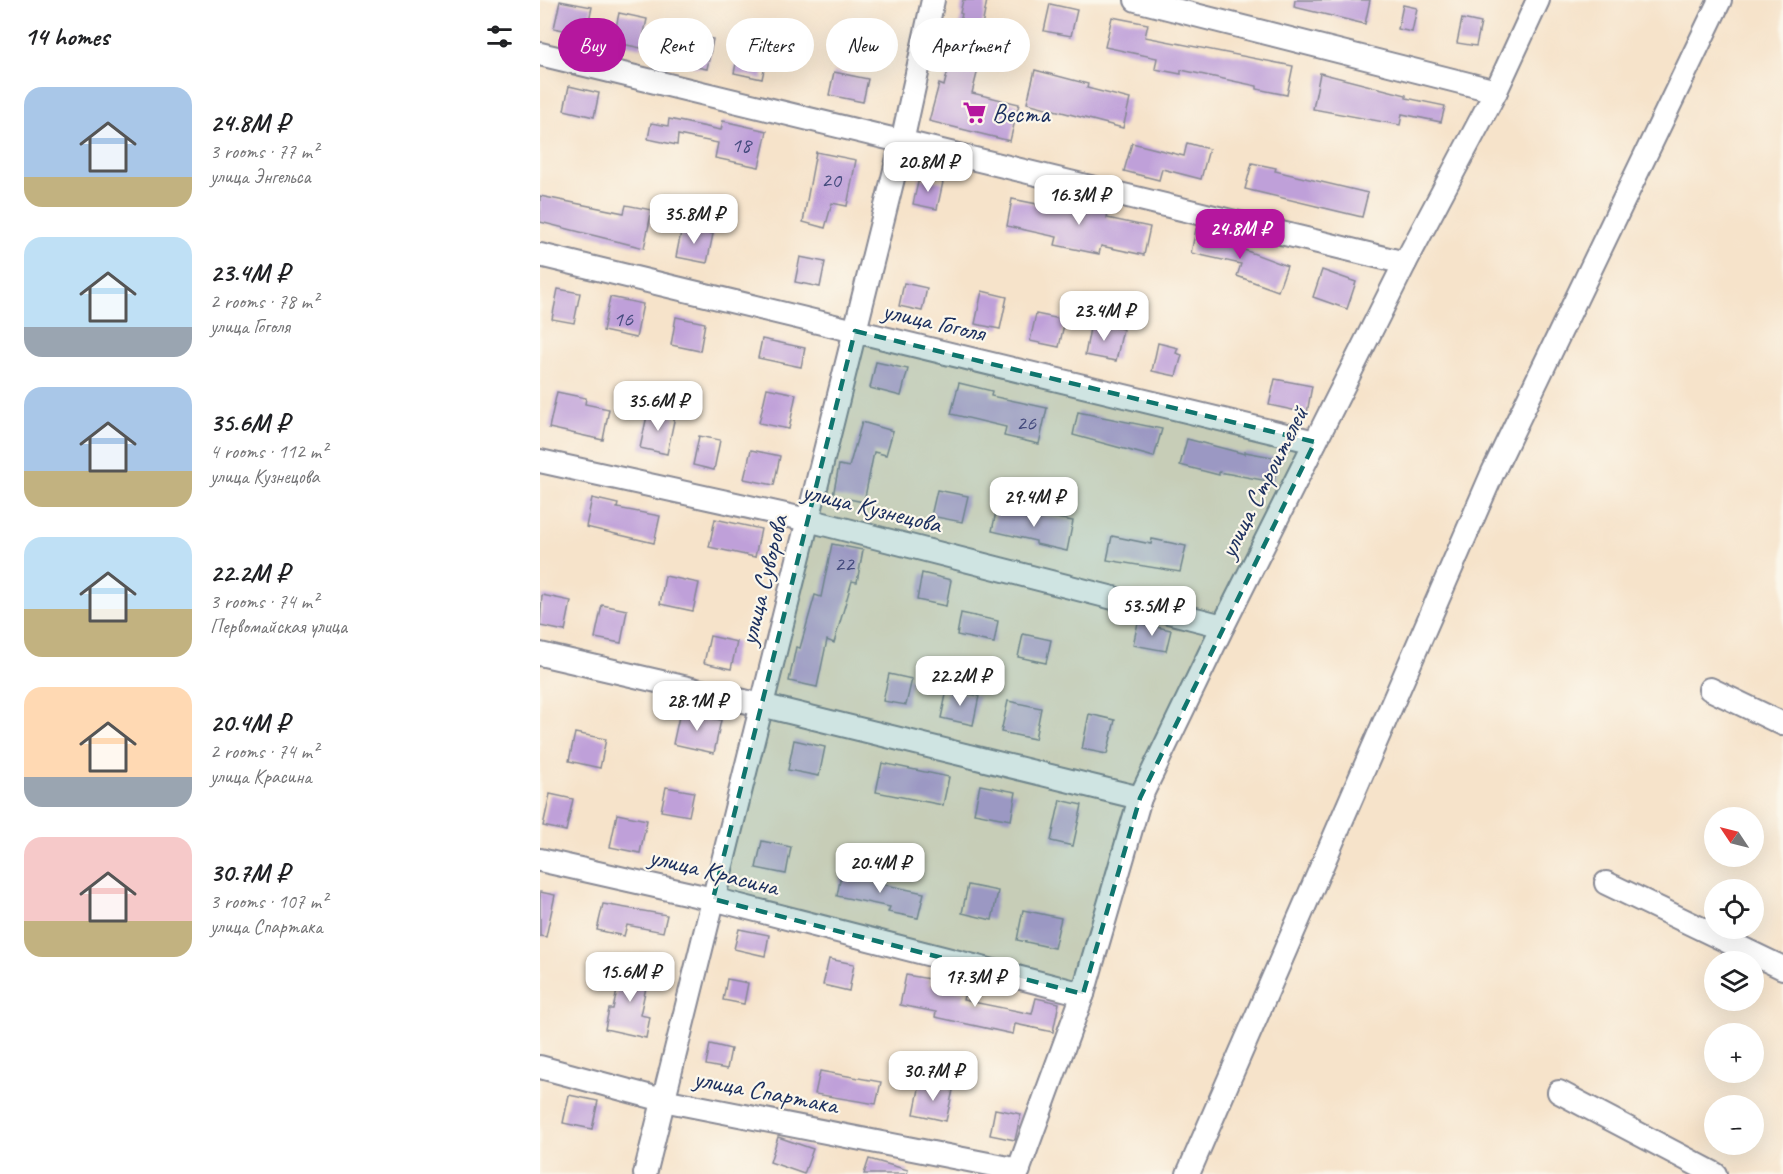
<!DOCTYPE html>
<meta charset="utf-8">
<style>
body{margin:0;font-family:Caveat,sans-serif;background:#f2f2f2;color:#202124;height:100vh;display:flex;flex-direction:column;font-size:22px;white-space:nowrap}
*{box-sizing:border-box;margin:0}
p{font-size:20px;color:#757577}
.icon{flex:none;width:33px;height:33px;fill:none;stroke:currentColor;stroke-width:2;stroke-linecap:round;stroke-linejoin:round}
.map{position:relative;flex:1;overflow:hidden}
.drawer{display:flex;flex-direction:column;background:#fff;width:540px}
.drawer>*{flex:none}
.guide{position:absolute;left:18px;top:18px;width:570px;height:54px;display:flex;gap:12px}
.needle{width:39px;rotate:305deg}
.fabs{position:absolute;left:1164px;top:807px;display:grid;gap:12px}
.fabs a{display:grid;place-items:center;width:60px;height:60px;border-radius:50%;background:#fff;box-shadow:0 6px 24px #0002;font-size:30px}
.price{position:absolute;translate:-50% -51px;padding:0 14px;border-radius:12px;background:#fff;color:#222;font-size:20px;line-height:39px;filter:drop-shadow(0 2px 3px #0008)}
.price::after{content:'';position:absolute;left:50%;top:36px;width:18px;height:14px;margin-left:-9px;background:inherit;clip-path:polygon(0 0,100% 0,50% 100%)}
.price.on{background:#b5179e;color:#fff}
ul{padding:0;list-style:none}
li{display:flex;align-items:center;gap:18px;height:150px;padding:0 24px}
li span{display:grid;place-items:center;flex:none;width:168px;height:120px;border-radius:18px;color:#555}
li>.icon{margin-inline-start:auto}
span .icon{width:72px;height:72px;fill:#fffc;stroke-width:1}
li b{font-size:26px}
h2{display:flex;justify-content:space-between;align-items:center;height:72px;padding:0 24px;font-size:26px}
.chip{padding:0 21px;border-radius:27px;background:#fff;box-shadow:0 6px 24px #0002;font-size:21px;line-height:54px}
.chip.on{background:#b5179e;color:#fff}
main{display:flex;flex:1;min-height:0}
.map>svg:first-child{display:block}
.building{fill:#bfa0d9}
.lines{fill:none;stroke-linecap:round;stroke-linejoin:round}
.minor-casing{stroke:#888994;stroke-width:26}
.minor{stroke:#fff;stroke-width:22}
.marked{fill:#0f766e;fill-opacity:0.2;stroke:#0f766e;stroke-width:4.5;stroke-dasharray:12 8;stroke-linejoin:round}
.labels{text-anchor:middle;stroke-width:4.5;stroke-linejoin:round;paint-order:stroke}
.number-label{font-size:22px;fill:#444b7d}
.poi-label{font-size:26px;fill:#1b2f5e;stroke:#fbf7ec;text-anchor:start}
.street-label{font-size:26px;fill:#1b2f5e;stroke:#fbf7ec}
</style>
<main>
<section class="drawer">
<h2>14 homes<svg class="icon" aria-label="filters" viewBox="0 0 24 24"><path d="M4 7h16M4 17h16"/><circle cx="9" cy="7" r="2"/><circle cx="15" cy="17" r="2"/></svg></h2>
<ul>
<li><span style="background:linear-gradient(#a9c7e8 75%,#c2b280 0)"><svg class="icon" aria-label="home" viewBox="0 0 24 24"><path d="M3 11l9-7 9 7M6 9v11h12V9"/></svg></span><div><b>24.8M ₽</b><p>3 rooms · 77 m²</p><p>улица Энгельса</p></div></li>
<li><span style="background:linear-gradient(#bfe0f5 75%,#9aa5b1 0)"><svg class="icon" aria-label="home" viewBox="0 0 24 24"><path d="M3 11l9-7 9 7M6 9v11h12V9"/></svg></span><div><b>23.4M ₽</b><p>2 rooms · 78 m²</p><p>улица Гоголя</p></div></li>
<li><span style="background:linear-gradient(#a9c7e8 70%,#c2b280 0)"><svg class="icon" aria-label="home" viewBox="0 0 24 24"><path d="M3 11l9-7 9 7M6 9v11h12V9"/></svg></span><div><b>35.6M ₽</b><p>4 rooms · 112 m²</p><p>улица Кузнецова</p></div></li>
<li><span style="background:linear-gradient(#bfe0f5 60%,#c2b280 0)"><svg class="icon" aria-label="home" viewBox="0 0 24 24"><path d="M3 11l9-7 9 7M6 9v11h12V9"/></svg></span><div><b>22.2M ₽</b><p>3 rooms · 74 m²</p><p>Первомайская улица</p></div></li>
<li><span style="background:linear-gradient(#ffd9b3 75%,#9aa5b1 0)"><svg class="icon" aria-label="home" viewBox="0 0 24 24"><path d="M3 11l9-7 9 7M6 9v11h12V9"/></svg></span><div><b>20.4M ₽</b><p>2 rooms · 74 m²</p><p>улица Красина</p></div></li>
<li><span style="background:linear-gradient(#f6c9c9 70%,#c2b280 0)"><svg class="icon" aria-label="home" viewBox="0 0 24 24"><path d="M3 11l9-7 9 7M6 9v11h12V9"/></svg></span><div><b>30.7M ₽</b><p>3 rooms · 107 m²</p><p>улица Спартака</p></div></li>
</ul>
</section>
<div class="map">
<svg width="1243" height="1174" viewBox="0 0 1243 1174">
<rect width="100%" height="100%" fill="#fbf7ec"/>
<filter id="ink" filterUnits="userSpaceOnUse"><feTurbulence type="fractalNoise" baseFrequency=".0167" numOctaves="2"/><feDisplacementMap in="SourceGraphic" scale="12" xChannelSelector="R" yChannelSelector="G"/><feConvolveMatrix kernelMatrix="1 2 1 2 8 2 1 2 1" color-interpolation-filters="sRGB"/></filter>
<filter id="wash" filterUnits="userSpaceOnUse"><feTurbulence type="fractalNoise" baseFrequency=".008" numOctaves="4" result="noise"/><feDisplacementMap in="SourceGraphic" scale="24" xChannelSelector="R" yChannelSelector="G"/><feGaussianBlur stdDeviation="1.35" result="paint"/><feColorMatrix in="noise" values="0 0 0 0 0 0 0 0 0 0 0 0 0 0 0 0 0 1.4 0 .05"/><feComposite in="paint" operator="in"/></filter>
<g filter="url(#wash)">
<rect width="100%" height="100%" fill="#f6e3ca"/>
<g id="blocks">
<g class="building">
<polygon points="423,0 447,0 440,37 446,38 432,93 479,104 470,141 389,121 399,84 404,86 422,14 420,13"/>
<polygon points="755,0 830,0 825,24 754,7"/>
<polygon points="20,1 52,7 46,35 14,28"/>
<polygon points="510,4 537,10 531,36 504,31"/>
<polygon points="863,5 877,8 872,32 858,29"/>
<polygon points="79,13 107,19 101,48 73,42"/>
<polygon points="572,17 608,24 605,37 753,66 747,95 717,89 717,86 641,70 641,74 615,69 617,58 565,47"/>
<polygon points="304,19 338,27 332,54 298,46"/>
<polygon points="922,19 941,23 936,46 917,43"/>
<polygon points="138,32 173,39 167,69 131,62"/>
<polygon points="200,45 228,51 222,79 194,73"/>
<polygon points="495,70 548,84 547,88 590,99 583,128 487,103"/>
<polygon points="294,72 328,79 323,102 289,95"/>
<polygon points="780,73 866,95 866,98 905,106 901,122 862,114 860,125 773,109"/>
<polygon points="29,86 59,93 54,117 24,110"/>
<polygon points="129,119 181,130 183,121 227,131 219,167 175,158 178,143 138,135 137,145 108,139 111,123 128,126"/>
<polygon points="592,143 644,156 647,143 669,149 661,179 622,169 619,180 584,171"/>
<polygon points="276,152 316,160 307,206 292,203 285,228 263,222"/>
<polygon points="712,163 736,168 735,171 828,193 822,217 705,189"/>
<polygon points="379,178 403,182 397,209 373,204"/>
<polygon points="0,196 84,213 86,205 112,210 104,248 0,222"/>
<polygon points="525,196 569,205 567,218 610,227 604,255 561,246 559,254 515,245 517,237 467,226 472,199 522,209"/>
<polygon points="142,227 173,234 167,263 136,257"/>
<polygon points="656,229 684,235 683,242 747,266 738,291 697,276 701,264 651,253"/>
<polygon points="260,257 285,262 280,287 255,282"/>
<polygon points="782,270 816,282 807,309 773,297"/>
<polygon points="364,283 387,288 382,311 359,306"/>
<polygon points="18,289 40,293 34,323 12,319"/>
<polygon points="442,291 467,297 460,329 435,324"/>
<polygon points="70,297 103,304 96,338 63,331"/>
<polygon points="496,314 525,320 519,347 490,341"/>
<polygon points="136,317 165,323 160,351 131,345"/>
<polygon points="551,323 583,329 576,361 545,355"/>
<polygon points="222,339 265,348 261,367 218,358"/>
<polygon points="618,343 638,348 636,353 642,355 636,376 612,371"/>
<polygon points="336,362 368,369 361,396 330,388"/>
<polygon points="735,379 772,386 767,413 729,405"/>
<polygon points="419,383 452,391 451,396 507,408 499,444 464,436 466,427 411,414"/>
<polygon points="227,388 256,394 249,429 219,423"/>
<polygon points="17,392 46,398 45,404 69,409 63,440 9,428"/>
<polygon points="108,411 135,416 127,454 100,448"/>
<polygon points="538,412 622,429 614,457 533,435"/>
<polygon points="322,422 353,431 346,455 334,452 324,502 293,496 299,465 309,467"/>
<polygon points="159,436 180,440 174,470 153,465"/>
<polygon points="647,439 705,454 705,452 738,458 733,482 679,472 679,475 640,465"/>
<polygon points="211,450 240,456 234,485 204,479"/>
<polygon points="397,490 428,496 422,522 391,516"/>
<polygon points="52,498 78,504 77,508 120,516 114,543 46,527"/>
<polygon points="457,507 533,521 527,551 496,544 496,541 452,531"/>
<polygon points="175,519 221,529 215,557 169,547"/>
<polygon points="572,536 611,544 612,539 646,546 640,572 567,560"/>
<polygon points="292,544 323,550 317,582 312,581 294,643 287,640 277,687 249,681 256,647 260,648 275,595 281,597"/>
<polygon points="382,573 411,580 406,606 377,600"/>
<polygon points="125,576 159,583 153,611 120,604"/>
<polygon points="2,595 31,601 25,631 0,626"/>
<polygon points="62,605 87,610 81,643 55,638"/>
<polygon points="421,613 458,621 454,643 417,635"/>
<polygon points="598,623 631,630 626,651 593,645"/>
<polygon points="483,634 511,640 506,663 478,657"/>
<polygon points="170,636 197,642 191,669 164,663"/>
<polygon points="349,674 372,679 366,705 343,701"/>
<polygon points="407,690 439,696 433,725 401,718"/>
<polygon points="468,701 501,708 495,739 461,732"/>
<polygon points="140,712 181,720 174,753 133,744"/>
<polygon points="549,714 575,720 567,754 542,749"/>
<polygon points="35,733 66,739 60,768 29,761"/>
<polygon points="254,740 285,747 279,776 248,770"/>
<polygon points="342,763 409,777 403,805 336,792"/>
<polygon points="440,785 476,792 471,820 434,813"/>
<polygon points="126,787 154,792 149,816 121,811"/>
<polygon points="10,794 33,799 26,831 3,826"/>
<polygon points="520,800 542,805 533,846 511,841"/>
<polygon points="77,814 107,820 100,853 70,847"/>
<polygon points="222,841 251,847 246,874 216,868"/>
<polygon points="302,870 334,877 332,882 384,893 378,918 348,912 350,907 297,896"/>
<polygon points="428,885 458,891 452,920 422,913"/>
<polygon points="0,892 15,895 6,937 0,936"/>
<polygon points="63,904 127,915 123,932 87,925 84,936 57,930"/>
<polygon points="483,910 521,918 514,948 477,940"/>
<polygon points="199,929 229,935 225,956 194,949"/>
<polygon points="289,959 314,964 309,991 283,985"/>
<polygon points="83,963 110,969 100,1015 110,1017 106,1038 65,1029 69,1009 73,1009"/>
<polygon points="366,975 390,979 389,984 425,992 423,1000 492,1014 496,998 519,1003 513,1032 475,1024 473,1034 395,1017 396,1012 360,1005"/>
<polygon points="187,979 208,983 204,1004 183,1000"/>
<polygon points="170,1044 191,1049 187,1069 166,1065"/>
<polygon points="280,1071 341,1082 336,1104 275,1094"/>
<polygon points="380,1084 413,1090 406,1121 374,1114"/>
<polygon points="29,1095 58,1101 52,1129 23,1123"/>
<polygon points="455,1109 481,1114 475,1140 450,1135"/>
<polygon points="238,1137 273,1149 264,1174 230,1162"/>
<polygon points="329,1159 368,1170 367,1174 324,1174"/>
</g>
</g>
</g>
<g filter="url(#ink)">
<use href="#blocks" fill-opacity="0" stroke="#888994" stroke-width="1.5"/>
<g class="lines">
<defs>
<g id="minor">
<polyline points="596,0 956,91"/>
<polyline points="0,54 865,263"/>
<polyline points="0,255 775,442"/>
<polyline points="0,461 268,520 683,626"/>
<polyline points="0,654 221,705 600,798"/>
<polyline points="1170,689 1243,724"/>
<polyline points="0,860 173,899 543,994"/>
<polyline points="1066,883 1243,968"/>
<polyline points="0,1067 123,1100 479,1170"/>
<polyline points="1019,1092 1175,1174"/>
<polyline points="105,1174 362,142 393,0"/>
<polyline points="477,1174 543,994 600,798 683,626 865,263 956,91 998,0"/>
<polyline points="648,1174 953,472 1180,0"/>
</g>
</defs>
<use href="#minor" class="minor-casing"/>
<use href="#minor" class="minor"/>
</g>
</g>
<path class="marked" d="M315,331L775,442L600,798L543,994L173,899Z"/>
<defs>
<symbol id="supermarket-bare" viewBox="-9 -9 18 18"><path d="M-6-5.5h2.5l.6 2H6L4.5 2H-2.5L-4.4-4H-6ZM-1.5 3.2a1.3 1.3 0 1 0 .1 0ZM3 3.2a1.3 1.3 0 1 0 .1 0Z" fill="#b5179e" stroke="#fbf7ec" stroke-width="2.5" paint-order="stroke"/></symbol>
</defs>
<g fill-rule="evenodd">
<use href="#supermarket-bare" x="418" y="96" width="33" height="33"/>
</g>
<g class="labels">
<g class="number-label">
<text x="201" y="152">18</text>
<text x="291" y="187">20</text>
<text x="83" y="326">16</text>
<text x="486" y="430">26</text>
<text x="304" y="571">22</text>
</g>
<g class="poi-label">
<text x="452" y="122">Веста</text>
</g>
<g class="street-label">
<text transform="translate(394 321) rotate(13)" y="9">улица Гоголя</text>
<text transform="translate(723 482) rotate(-63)" y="9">улица Строителей</text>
<text transform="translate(332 507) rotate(14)" y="9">улица Кузнецова</text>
<text transform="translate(223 580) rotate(-76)" y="9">улица Суворова</text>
<text transform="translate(174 871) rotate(14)" y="9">улица Красина</text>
<text transform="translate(226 1091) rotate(11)" y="9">улица Спартака</text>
</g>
</g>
</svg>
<div class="fabs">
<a><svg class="needle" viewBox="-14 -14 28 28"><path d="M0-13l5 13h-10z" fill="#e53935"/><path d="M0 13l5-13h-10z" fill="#757577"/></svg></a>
<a><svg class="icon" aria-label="locate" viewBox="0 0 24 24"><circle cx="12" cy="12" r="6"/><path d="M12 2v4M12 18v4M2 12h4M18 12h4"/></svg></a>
<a><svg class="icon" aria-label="layers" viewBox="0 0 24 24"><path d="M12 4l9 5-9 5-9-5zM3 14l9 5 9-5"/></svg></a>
<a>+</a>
<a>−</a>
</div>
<b class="price" style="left:388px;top:193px">20.8M ₽</b>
<b class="price" style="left:539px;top:226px">16.3M ₽</b>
<b class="price" style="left:154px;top:245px">35.8M ₽</b>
<b class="price on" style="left:700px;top:260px">24.8M ₽</b>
<b class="price" style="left:564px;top:342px">23.4M ₽</b>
<b class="price" style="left:118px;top:432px">35.6M ₽</b>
<b class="price" style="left:494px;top:528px">29.4M ₽</b>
<b class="price" style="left:612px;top:637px">53.5M ₽</b>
<b class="price" style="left:420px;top:707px">22.2M ₽</b>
<b class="price" style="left:157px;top:732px">28.1M ₽</b>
<b class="price" style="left:340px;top:894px">20.4M ₽</b>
<b class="price" style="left:90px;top:1003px">15.6M ₽</b>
<b class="price" style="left:435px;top:1008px">17.3M ₽</b>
<b class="price" style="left:393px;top:1102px">30.7M ₽</b>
<div class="guide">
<a class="chip on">Buy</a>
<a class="chip">Rent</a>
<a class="chip">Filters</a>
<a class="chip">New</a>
<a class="chip">Apartment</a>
</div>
</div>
</main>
